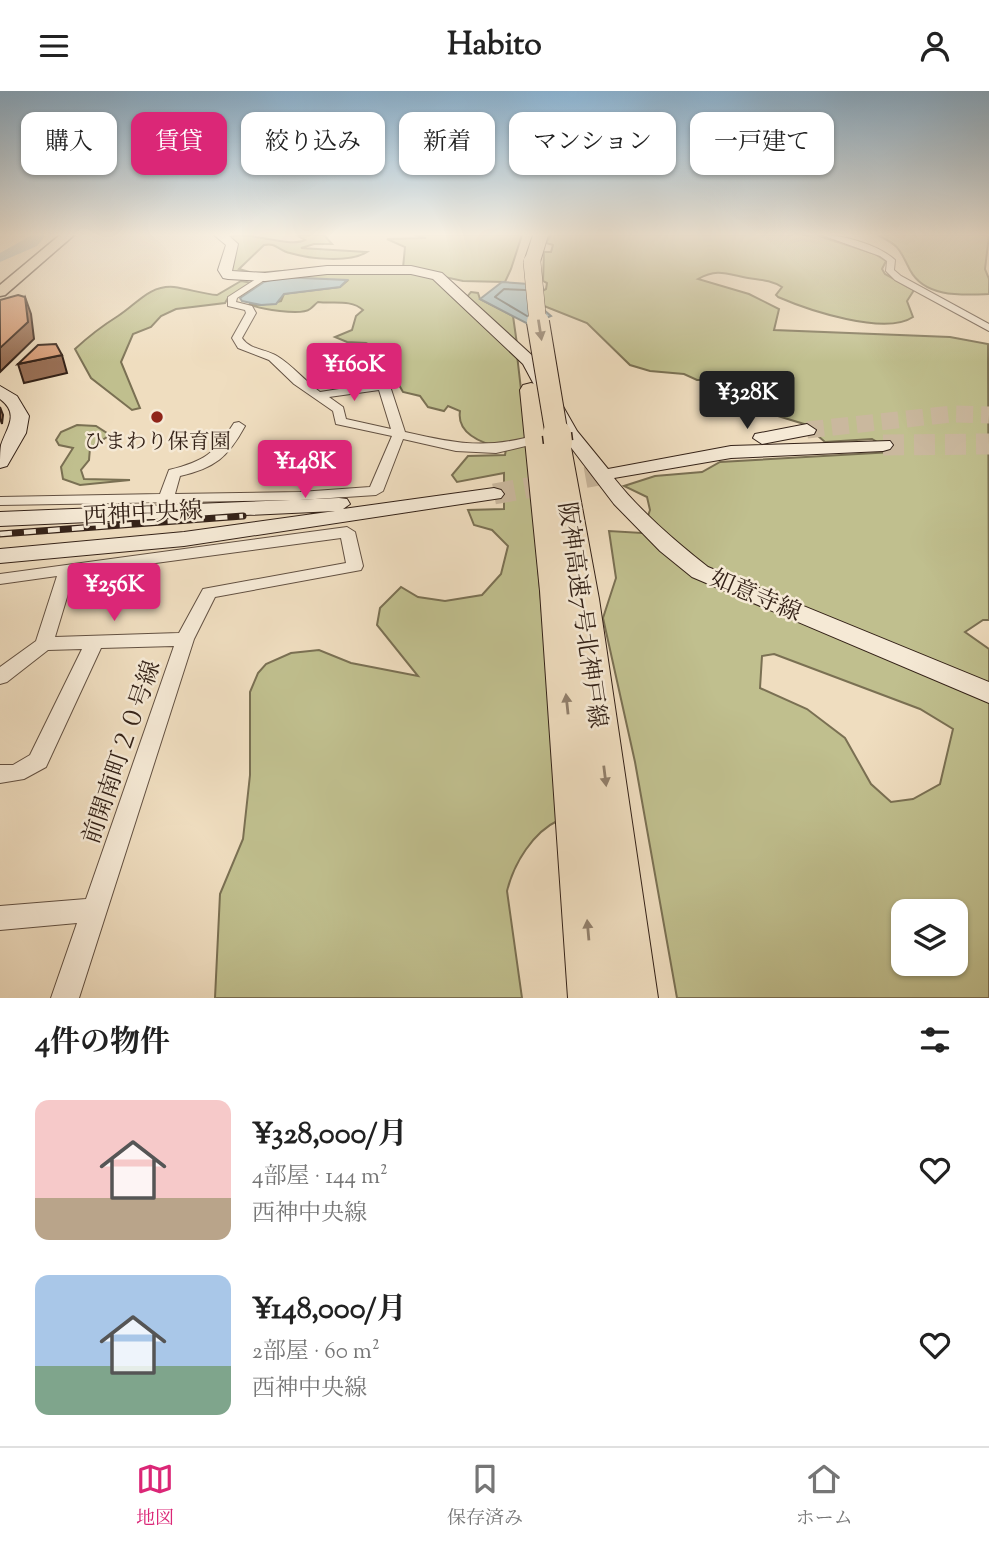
<!DOCTYPE html>
<html lang="ja">
<meta charset="utf-8">
<style>
body{margin:0;font-family:"Sorts Mill Goudy","Noto Serif JP",serif;background:#f2f2f2;color:#222;height:100vh;display:flex;flex-direction:column;font-size:26px;white-space:nowrap}
*{box-sizing:border-box;margin:0}
p{font-size:23px;color:#767676}
.icon{flex:none;width:38px;height:38px;fill:none;stroke:currentColor;stroke-width:2;stroke-linecap:round;stroke-linejoin:round}
.map{position:relative;height:907px;overflow:hidden}
.drawer{display:flex;flex-direction:column;background:#fff;flex:1}
.drawer>*{flex:none}
.hud{position:absolute;left:21px;top:21px;width:948px;height:63px;display:flex;gap:14px}
.controls{position:absolute;left:891px;top:808px;display:grid;gap:14px}
.controls a{display:grid;place-items:center;width:77px;height:77px;border-radius:14px;background:#fff;box-shadow:0 2px 5px #0004;font-size:35px}
.price{position:absolute;translate:-50% -60px;padding:0 16px;border-radius:7px;background:#db2777;color:#fff;font-size:23px;line-height:46px;filter:drop-shadow(0 2px 4px #0008)}
.price::after{content:'';position:absolute;left:50%;top:42px;width:21px;height:16px;margin-left:-10px;background:inherit;clip-path:polygon(0 0,100% 0,50% 100%)}
.price.active{background:#222;color:#fff}
ul{padding:0;list-style:none}
li{display:flex;align-items:center;gap:21px;height:175px;padding:0 35px}
li span{display:grid;place-items:center;flex:none;width:196px;height:140px;border-radius:14px;color:#555}
li>.icon{margin-inline-start:auto}
span .icon{width:84px;height:84px;fill:#fffc;stroke-width:1}
li b{font-size:30px}
h2{display:flex;justify-content:space-between;align-items:center;height:84px;padding:0 35px;font-size:30px}
.pill{padding:0 24px;border-radius:14px;background:#fff;box-shadow:0 2px 5px #0004;font-size:24px;line-height:63px}
.pill.active{background:#db2777;color:#fff}
header{display:flex;justify-content:space-between;align-items:center;height:91px;padding:0 35px;background:#fff;font-size:32px;font-weight:800}
.tab-bar{display:flex;justify-content:space-around;align-items:center;height:98px;border-top:2px solid #e0e0e0;background:#fff;font-size:19px;color:#767676}
.tab-bar a{display:grid;justify-items:center;gap:4px}
.tab-bar .active{color:#db2777}
.map>svg:first-child{display:block}
.green{fill:#c0bf8e;stroke:#7a7053;stroke-width:2;fill-rule:evenodd}
.water{fill:#a0b8bd;stroke:#757c7b;stroke-width:2}
.lines{fill:none;stroke-linecap:round;stroke-linejoin:round}
.shore{stroke:#6a6d6a;stroke-width:2}
.river{fill:#a0b8bd;fill-rule:evenodd}
.secondary-tunnel-far1{stroke:#cab89e;stroke-width:17;stroke-dasharray:17 8;stroke-linecap:butt}
.secondary-tunnel{stroke:#cab89e;stroke-width:21;stroke-dasharray:21 10;stroke-linecap:butt}
.street-casing{stroke:#635142;stroke-width:2}
.secondary-casing{stroke:#342218;stroke-width:2}
.primary-casing{stroke:#342218;stroke-width:3}
.highway-casing{stroke:#342218;stroke-width:2}
.street{fill:#f5e9d5;fill-rule:evenodd}
.secondary{fill:#f5e9d5;fill-rule:evenodd}
.primary{fill:#efddbf;fill-rule:evenodd}
.highway{fill:#efddbf;fill-rule:evenodd}
.rail-casing{stroke:#342218;stroke-width:7}
.rail{stroke:#f5e9d5;stroke-width:4.5;stroke-dasharray:12;stroke-linecap:butt}
.highway-bridge-far2-casing{stroke:#342218;stroke-width:18;stroke-linecap:butt}
.highway-bridge-far1-casing{stroke:#342218;stroke-width:24;stroke-linecap:butt}
.highway-bridge-casing{stroke:#342218;stroke-width:31;stroke-linecap:butt}
.highway-bridge-far2{stroke:#efddbf;stroke-width:17}
.highway-bridge-far1{stroke:#efddbf;stroke-width:22}
.highway-bridge{stroke:#efddbf;stroke-width:28}
.shaded-wall{fill:#997056;stroke:#342218;stroke-width:2}
.building{fill:#dba07b;stroke:#342218;stroke-width:2}
.oneway{fill:#92806c}
.poi-dot{fill:#8f2418;stroke:#f5e9d5;stroke-width:2.5}
.labels{text-anchor:middle;stroke-width:5;stroke-linejoin:round;paint-order:stroke}
.far-poi-label{font-size:21px;fill:#342218;stroke:#f5e9d5}
.street-label{font-size:24px;fill:#342218;stroke:#f5e9d5}
</style>
<header><svg class="icon" aria-label="menu" viewBox="0 0 24 24"><path d="M4 6h16M4 12h16M4 18h16"/></svg>Habito<svg class="icon" aria-label="person" viewBox="0 0 24 24"><circle cx="12" cy="8" r="4"/><path d="M4 21q1-7 8-7t8 7"/></svg></header>
<div class="map">
<svg width="989" height="907" viewBox="0 0 989 907">
<rect width="100%" height="100%" fill="#efddbf"/>
<filter id="stains"><feTurbulence type="fractalNoise" baseFrequency=".00286" numOctaves="4"/><feColorMatrix values="0 0 0 0 .2 0 0 0 0 .09 0 0 0 0 .02 0 0 0 .5 -.17"/></filter>
<radialGradient id="worn" r=".72"><stop offset=".6" stop-color="#630" stop-opacity="0"/><stop offset="1" stop-color="#630" stop-opacity=".3"/></radialGradient>
<g class="green">
<path d="M240,144C259,144 291,156 305,149L296,144H324L332,153H314L301,157L367,161C349,172 310,168 290,162C279,160 276,151 264,154L239,178L253,182L283,180L281,182L259,184L230,182L228,146Z"/>
<polygon points="414,144 522,144 511,178 505,191 463,190 403,177 405,156 387,148 426,147"/>
<path d="M551,144H816L875,163L886,170L882,178L885,183L914,199L907,210L913,226C885,245 808,219 778,206L776,204L782,196C769,188 757,189 743,186C725,182 715,178 698,188L749,203L779,218L774,239L950,246L988,253L989,529H983L965,541L989,558V907H677L635,671L603,527L616,487L609,440L642,442L650,419L647,406L624,395L655,385L702,381L720,371L894,361L872,348L825,351L804,333L765,321L718,317L710,309L713,294L710,289H697L684,283L650,280L630,274L587,232L544,215L542,200L546,198L547,192L543,190L544,161H551L553,154L546,152ZM774,563L920,618L953,638L940,693L913,708L891,711L871,693L845,647L807,618L760,597L762,565ZM903,821H956V873H903Z"/>
<path d="M878,144H989L985,178L989,188V203C962,204 925,207 910,179C899,158 901,156 878,144Z"/>
<path d="M295,182H412L434,187L517,264L530,376L559,729C533,741 514,772 507,800L522,907H215L220,803L243,748L250,684V601L258,582L266,573L291,562L319,559L351,572L418,585L377,534L380,517L401,496L418,506L445,510L482,504L501,483L508,455L492,439L474,434L468,419L504,418V382L457,391L452,384L468,365L505,364L506,358C487,354 456,345 460,320L448,315L444,320L428,316L420,305L403,301L399,294C388,292 378,290 372,279L398,269L366,252L347,251L335,246L352,239L356,225L363,219C351,208 333,213 318,211C315,213 313,216 310,218C301,225 259,218 249,213L261,214L281,210L284,203L290,202L340,196L347,190L275,186Z"/>
<path d="M241,190L253,192L228,207L225,212L176,218L161,225L151,236L133,243L121,271L140,317L132,319L91,287L75,258C89,245 102,235 118,225C137,213 149,194 174,196C189,198 203,203 217,204Z"/>
<polygon points="471,201 478,202 480,208 513,225 517,253 467,206"/>
<polygon points="77,334 96,335 110,344 90,357 89,369 81,379 84,388 130,389 80,394 63,388 61,376 73,357 59,354 56,349 61,341"/>
</g>
<g class="water">
<polygon points="280,186 347,189 340,196 284,203 276,213 261,214 242,210 240,207 264,191"/>
<polygon points="502,191 542,194 543,198 534,201 537,213 551,225 530,234 480,208"/>
</g>
<g class="lines">
<polyline class="shore" points="525,199 504,198 495,206 527,225"/>
<polygon class="river" points="32,144 46,144 37,155 0,171 0,162"/>
<polyline class="secondary-tunnel-far1" points="807,339 952,323 989,324"/>
<g class="secondary-tunnel">
<polyline points="883,354 989,353"/>
<polyline points="494,403 616,381"/>
</g>
<defs>
<g id="street">
<path d="M822,144C844,144 879,154 895,169L894,179L901,185L989,233V240L895,189L886,180L887,170L880,165Z"/>
<path d="M262,184L269,186L237,207L236,211L252,215L256,222L242,247C250,259 265,258 277,265C291,273 305,290 320,301L384,291L390,295L405,341C450,351 479,358 525,347L532,351L530,354L496,362L456,360L403,348L383,400L376,404L300,409L0,414V406L160,403L169,379C205,370 214,363 234,332L239,331L245,335C228,366 215,377 180,385L175,403L300,401L370,396L392,345L336,333L333,320L294,293L269,269L238,257L232,247L246,222L245,219L228,215V206ZM379,299L391,338L346,328L343,316L329,306Z"/>
<path d="M347,436L355,441L363,475L361,479L215,506L194,548L79,907H51L77,832L0,839V815L86,808L174,555L101,557L46,676L24,688L0,692V674H13L30,664L82,558L48,559L7,591L0,593V576L36,550L57,485L0,493V483ZM341,447L346,472L203,498L179,542L55,546L74,483Z"/>
</g>
<g id="secondary">
<path d="M214,144H228L238,153L232,180L265,182L327,175H411L442,182L536,268L577,340L608,378L731,355L890,350L893,354L890,358L883,360L731,367L614,387C641,421 674,449 708,476L989,591V612L692,486L660,460L614,413L560,342L523,273L433,188L411,183H327L265,190L228,188L223,187L218,179L226,154Z"/>
<path d="M0,295L17,305L29,325L26,342L7,375L0,377C0,370 0,360 1,354C7,336 20,323 0,308Z"/>
<polygon points="807,333 816,339 814,343 762,353 753,347 755,343"/>
<polygon points="494,397 501,399 504,403 501,407 184,455 0,472 0,458 184,441 335,420 0,435 0,421 339,407 347,408 350,413 343,418"/>
</g>
<polygon id="primary" points="60,144 74,144 5,204 0,205 0,194"/>
<g id="highway">
<polygon points="533,144 548,144 540,171 532,176 524,171"/>
<polygon points="531,292 539,294 542,299 549,346 558,344 567,346 570,351 599,508 658,907 568,907 540,500 520,299 523,294"/>
</g>
</defs>
<use href="#street" class="street-casing"/>
<use href="#secondary" class="secondary-casing"/>
<use href="#primary" class="primary-casing"/>
<use href="#highway" class="highway-casing"/>
<use href="#street" class="street"/>
<use href="#secondary" class="secondary"/>
<use href="#primary" class="primary"/>
<use href="#highway" class="highway"/>
<defs>
<polyline id="rail" points="0,443 243,425"/>
</defs>
<use href="#rail" class="rail-casing"/>
<use href="#rail" class="rail"/>
<defs>
<polyline id="highway-bridge-far2" points="532,171 538,233"/>
<polyline id="highway-bridge-far1" points="538,231 557,345"/>
<polyline id="highway-bridge" points="557,343 558,351"/>
</defs>
<use href="#highway-bridge-far2" class="highway-bridge-far2-casing"/>
<use href="#highway-bridge-far1" class="highway-bridge-far1-casing"/>
<use href="#highway-bridge" class="highway-bridge-casing"/>
<use href="#highway-bridge-far2" class="highway-bridge-far2"/>
<use href="#highway-bridge-far1" class="highway-bridge-far1"/>
<use href="#highway-bridge" class="highway-bridge"/>
</g>
<g class="shaded-wall">
<polygon points="25,206 31,223 34,248 0,281 0,257"/>
<polygon points="62,264 67,282 24,292 18,273"/>
<polygon points="0,316 3,324 2,333 0,327"/>
</g>
<g class="building">
<polygon points="18,204 25,206 28,231 0,257 0,209"/>
<polygon points="56,253 62,264 18,273 38,254"/>
</g>
<defs><path id="oneway-solid" d="M-6-.8H1V-3.2L6.5 0L1 3.2V.8H-6Z" transform="scale(1.75)"/></defs>
<g class="oneway">
<use href="#oneway-solid" transform="translate(540 239) rotate(81)"/>
<use href="#oneway-solid" transform="translate(567 613) rotate(-96)"/>
<use href="#oneway-solid" transform="translate(605 685) rotate(83)"/>
<use href="#oneway-solid" transform="translate(588 839) rotate(-95)"/>
</g>
<linearGradient id="sky" x2="0" y2="1"><stop stop-color="#8bb6d7"/><stop offset="0.53" stop-color="#f8f0e2"/><stop offset="1" stop-color="#f8f0e2" stop-opacity="0"/></linearGradient>
<rect width="989" height="271" fill="url(#sky)"/>
<circle class="poi-dot" cx="157" cy="326" r="7"/>
<g class="labels">
<g class="far-poi-label">
<text x="157" y="357">ひまわり保育園</text>
</g>
<g class="street-label">
<text transform="translate(143 422) rotate(-3)" y="8">西神中央線</text>
<text transform="translate(756 504) rotate(23)" y="8">如意寺線</text>
<text transform="translate(583 524) rotate(82)" y="8">阪神高速7号北神戸線</text>
<text transform="translate(121 661) rotate(-71)" y="8">前開南町２０号線</text>
</g>
</g>
<rect width="100%" height="100%" filter="url(#stains)"/>
<rect width="100%" height="100%" fill="url(#worn)"/>
</svg>
<div class="controls">
<a><svg class="icon" aria-label="layers" viewBox="0 0 24 24"><path d="M12 4l9 5-9 5-9-5zM3 14l9 5 9-5"/></svg></a>
</div>
<b class="price" style="left:354px;top:312px">¥160K</b>
<b class="price active" style="left:747px;top:340px">¥328K</b>
<b class="price" style="left:305px;top:409px">¥148K</b>
<b class="price" style="left:114px;top:532px">¥256K</b>
<div class="hud">
<a class="pill">購入</a>
<a class="pill active">賃貸</a>
<a class="pill">絞り込み</a>
<a class="pill">新着</a>
<a class="pill">マンション</a>
<a class="pill">一戸建て</a>
</div>
</div>
<section class="drawer">
<h2>4件の物件<svg class="icon" aria-label="filters" viewBox="0 0 24 24"><path d="M4 7h16M4 17h16"/><circle cx="9" cy="7" r="2"/><circle cx="15" cy="17" r="2"/></svg></h2>
<ul>
<li><span style="background:linear-gradient(#f6c9c9 70%,#b9a48a 0)"><svg class="icon" aria-label="home" viewBox="0 0 24 24"><path d="M3 11l9-7 9 7M6 9v11h12V9"/></svg></span><div><b>¥328,000/月</b><p>4部屋 · 144 m²</p><p>西神中央線</p></div><svg class="icon" aria-label="heart" viewBox="0 0 24 24"><path d="M12 20l-8-8c-3-5 5-10 8-4 3-6 11-1 8 4z"/></svg></li>
<li><span style="background:linear-gradient(#a9c7e8 65%,#7fa58c 0)"><svg class="icon" aria-label="home" viewBox="0 0 24 24"><path d="M3 11l9-7 9 7M6 9v11h12V9"/></svg></span><div><b>¥148,000/月</b><p>2部屋 · 60 m²</p><p>西神中央線</p></div><svg class="icon" aria-label="heart" viewBox="0 0 24 24"><path d="M12 20l-8-8c-3-5 5-10 8-4 3-6 11-1 8 4z"/></svg></li>
</ul>
</section>
<nav class="tab-bar">
<a class="active"><svg class="icon" aria-label="map" viewBox="0 0 24 24"><path d="M3 6l6-2 6 2 6-2v14l-6 2-6-2-6 2zM9 4v14M15 6v14"/></svg>地図</a>
<a><svg class="icon" aria-label="saved" viewBox="0 0 24 24"><path d="M7 4h10v16l-5-4-5 4z"/></svg>保存済み</a>
<a><svg class="icon" aria-label="home" viewBox="0 0 24 24"><path d="M3 11l9-7 9 7M6 9v11h12V9"/></svg>ホーム</a>
</nav>
